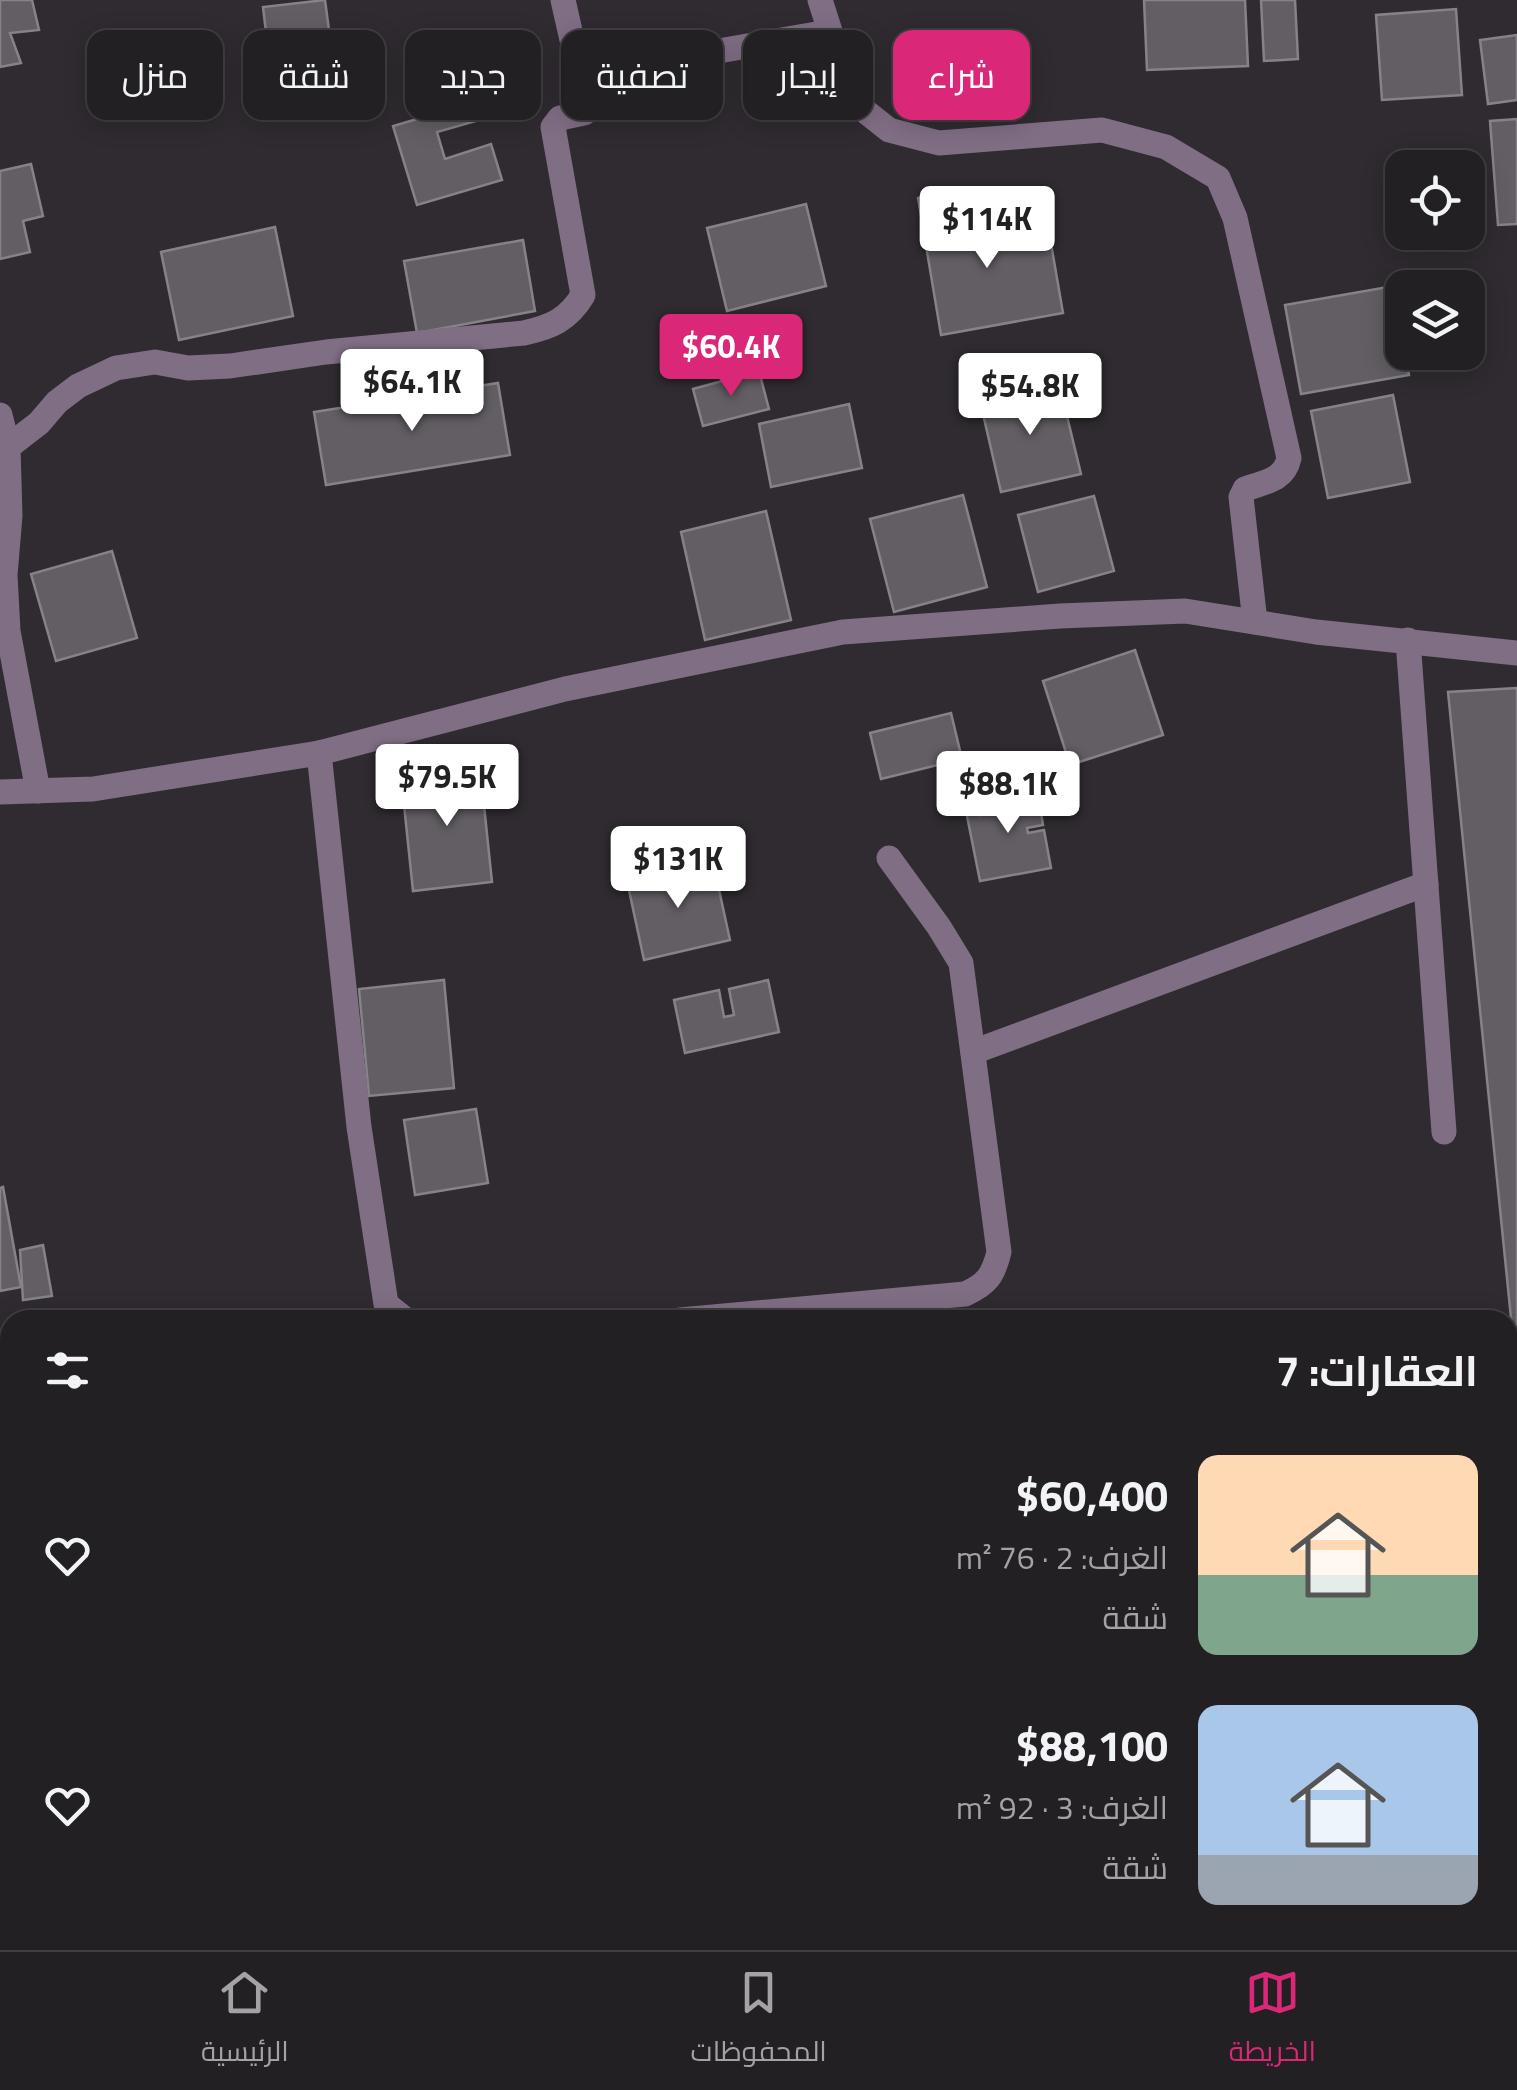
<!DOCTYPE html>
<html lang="ar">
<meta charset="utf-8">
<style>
body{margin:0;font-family:"Titillium Web",Cairo,sans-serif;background:#2b282c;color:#f1f3f6;direction:rtl;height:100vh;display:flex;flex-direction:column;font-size:38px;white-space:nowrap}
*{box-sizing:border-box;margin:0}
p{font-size:32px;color:#a3a3a6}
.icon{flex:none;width:55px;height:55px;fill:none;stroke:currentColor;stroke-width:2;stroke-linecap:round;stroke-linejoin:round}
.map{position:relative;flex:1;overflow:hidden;direction:ltr}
.details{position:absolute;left:0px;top:1310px;width:1518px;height:640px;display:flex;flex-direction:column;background:#232024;border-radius:30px 30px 0 0;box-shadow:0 5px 25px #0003,0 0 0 2px #403e41;direction:rtl}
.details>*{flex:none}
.top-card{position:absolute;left:30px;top:30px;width:1000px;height:90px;direction:rtl;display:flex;gap:20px}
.buttons{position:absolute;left:1385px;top:150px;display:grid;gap:20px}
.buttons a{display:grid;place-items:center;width:100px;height:100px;border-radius:20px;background:#232024;box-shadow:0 5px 25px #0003,0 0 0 2px #403e41;font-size:50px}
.price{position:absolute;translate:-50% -85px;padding:0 22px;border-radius:10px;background:#fff;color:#222;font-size:32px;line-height:65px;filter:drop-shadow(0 2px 5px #0008)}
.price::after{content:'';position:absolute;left:50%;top:60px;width:30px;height:22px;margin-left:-15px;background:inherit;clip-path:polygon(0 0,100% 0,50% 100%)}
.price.on{background:#db2777;color:#fff}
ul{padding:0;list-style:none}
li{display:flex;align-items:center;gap:30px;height:250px;padding:0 40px}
li span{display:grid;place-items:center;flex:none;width:280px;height:200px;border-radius:20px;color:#555}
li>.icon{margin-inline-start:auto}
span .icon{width:120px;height:120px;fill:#fffc;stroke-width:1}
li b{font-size:42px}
h2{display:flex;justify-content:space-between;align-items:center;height:120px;padding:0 40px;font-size:42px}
.tag{padding:0 35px;border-radius:20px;background:#232024;box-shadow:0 5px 25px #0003,0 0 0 2px #403e41;font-size:35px;line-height:90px}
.tag.on{background:#db2777;color:#fff}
.dock{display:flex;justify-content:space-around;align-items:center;height:140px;border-top:2px solid #403e41;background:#232024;font-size:28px;color:#a3a3a6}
.dock a{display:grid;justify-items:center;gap:5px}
.dock .on{color:#db2777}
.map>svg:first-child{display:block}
.green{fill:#5d3d66}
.building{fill:#625e64;stroke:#868288;stroke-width:2.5}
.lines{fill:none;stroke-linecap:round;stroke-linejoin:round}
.minor{stroke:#806e85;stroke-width:25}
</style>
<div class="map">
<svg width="1517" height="1950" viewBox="0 0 1517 1950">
<rect width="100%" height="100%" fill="#2f2b30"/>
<polygon class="green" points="1087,1940 1422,1940 1427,1950 1084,1950 1089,1948"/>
<g class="building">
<polygon points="0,0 32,0 39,30 10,33 21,63 0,67"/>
<polygon points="325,0 335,75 272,83 263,7"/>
<polygon points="1144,0 1245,0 1248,66 1147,70"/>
<polygon points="1261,0 1295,0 1298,59 1264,61"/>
<polygon points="1456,9 1462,95 1382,100 1376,15"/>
<polygon points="1517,35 1517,100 1488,104 1480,40"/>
<polygon points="471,103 476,121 437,132 445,159 491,144 502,180 417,205 393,126"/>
<polygon points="1517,119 1517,224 1498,225 1490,121"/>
<polygon points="31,164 43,216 23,221 30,252 0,259 0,171"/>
<polygon points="955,192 964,241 1048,226 1063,313 941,335 918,198"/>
<polygon points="806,204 826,286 727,311 707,228"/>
<polygon points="275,227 293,316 179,340 161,252"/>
<polygon points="523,240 535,311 417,333 404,261"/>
<polygon points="1394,286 1402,352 1405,352 1409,375 1301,394 1285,305"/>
<polygon points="759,371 769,409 703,426 693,389"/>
<polygon points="498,383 510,455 326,485 314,412"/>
<polygon points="1059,383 1081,474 1001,492 980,401"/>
<polygon points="1393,395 1410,482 1328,498 1311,411"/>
<polygon points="849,404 862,468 771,487 759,424"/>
<polygon points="963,495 987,587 894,612 870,519"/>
<polygon points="1094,496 1114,571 1038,592 1018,515"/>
<polygon points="766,511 791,620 705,640 681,532"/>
<polygon points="112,551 137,638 56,661 31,574"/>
<polygon points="1135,650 1163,735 1070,765 1043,681"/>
<polygon points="1517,688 1517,1328 1512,1328 1448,692"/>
<polygon points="951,713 962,759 881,779 870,733"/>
<polygon points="480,767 492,882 413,891 401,776"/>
<polygon points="1025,780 1030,807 1040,806 1043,825 1027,828 1028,833 1044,830 1051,868 980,881 964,801 977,799 980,815 1002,811 1005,784"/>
<polygon points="713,862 730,940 644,960 627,881"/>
<polygon points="444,980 454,1088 369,1096 359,989"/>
<polygon points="768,980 779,1032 685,1053 674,1000 719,990 724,1017 734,1015 729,989"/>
<polygon points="476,1109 488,1183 415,1195 404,1120"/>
<polygon points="3,1187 21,1287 0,1291 0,1188"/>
<polygon points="43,1245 52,1296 23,1300 20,1250"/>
</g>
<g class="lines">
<g class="minor">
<path d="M820,0L848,87L865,111L889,130L939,143L1102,130L1166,147L1218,178L1235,218L1289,458C1284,481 1264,482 1245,489L1241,497L1255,622"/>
<polyline points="580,75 828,32"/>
<polyline points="0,415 8,447"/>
<polyline points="1408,640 1444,1132"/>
<polyline points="319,753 359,1127 386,1304 406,1320"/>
<path d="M38,791L8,631L5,575L10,516L8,447L39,423L57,402L78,386L116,368L155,362L188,368L230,366L326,352L524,333C551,327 568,320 583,295L553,127L560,118L584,113L586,102L563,0"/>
<polyline points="0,792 93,789 319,753 565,689 843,632 1060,616 1185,611 1316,632 1517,653"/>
<polyline points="973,1052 1426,884"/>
<path d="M680,1320L965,1294C987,1284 993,1276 999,1252L961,963L939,927L889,858"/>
<polyline points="1508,1731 1517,1731"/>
<polyline points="658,1940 660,1950"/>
</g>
</g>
</svg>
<div class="buttons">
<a><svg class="icon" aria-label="locate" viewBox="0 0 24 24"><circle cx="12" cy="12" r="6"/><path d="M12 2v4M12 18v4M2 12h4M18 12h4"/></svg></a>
<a><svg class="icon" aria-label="layers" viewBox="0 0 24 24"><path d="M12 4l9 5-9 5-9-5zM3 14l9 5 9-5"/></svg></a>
</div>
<b class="price" style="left:987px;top:271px">$114K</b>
<b class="price on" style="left:731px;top:399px">$60.4K</b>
<b class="price" style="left:412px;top:434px">$64.1K</b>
<b class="price" style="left:1030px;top:438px">$54.8K</b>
<b class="price" style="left:447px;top:829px">$79.5K</b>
<b class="price" style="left:1008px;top:836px">$88.1K</b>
<b class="price" style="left:678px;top:911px">$131K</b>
<div class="top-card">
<a class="tag on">شراء</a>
<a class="tag">إيجار</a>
<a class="tag">تصفية</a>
<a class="tag">جديد</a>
<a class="tag">شقة</a>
<a class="tag">منزل</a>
</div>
<section class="details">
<h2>العقارات: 7<svg class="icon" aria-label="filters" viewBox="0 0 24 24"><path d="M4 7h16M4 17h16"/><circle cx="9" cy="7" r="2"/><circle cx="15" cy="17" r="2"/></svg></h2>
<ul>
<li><span style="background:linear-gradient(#ffd9b3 60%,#7fa58c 0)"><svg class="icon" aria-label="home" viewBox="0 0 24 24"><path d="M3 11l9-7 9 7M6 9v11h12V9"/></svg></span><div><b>$60,400</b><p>الغرف: 2 · 76 m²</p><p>شقة</p></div><svg class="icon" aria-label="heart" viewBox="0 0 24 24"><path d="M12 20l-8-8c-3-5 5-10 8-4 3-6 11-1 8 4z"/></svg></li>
<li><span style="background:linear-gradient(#a9c7e8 75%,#9aa5b1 0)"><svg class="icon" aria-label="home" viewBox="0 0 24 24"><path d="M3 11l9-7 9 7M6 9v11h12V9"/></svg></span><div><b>$88,100</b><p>الغرف: 3 · 92 m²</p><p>شقة</p></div><svg class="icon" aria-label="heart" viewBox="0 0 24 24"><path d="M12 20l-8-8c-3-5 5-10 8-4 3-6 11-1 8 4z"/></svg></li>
</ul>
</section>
</div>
<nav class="dock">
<a class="on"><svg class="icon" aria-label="map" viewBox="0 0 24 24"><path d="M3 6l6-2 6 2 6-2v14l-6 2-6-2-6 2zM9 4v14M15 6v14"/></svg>الخريطة</a>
<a><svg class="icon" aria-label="saved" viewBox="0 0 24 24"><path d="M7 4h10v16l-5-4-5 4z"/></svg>المحفوظات</a>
<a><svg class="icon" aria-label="home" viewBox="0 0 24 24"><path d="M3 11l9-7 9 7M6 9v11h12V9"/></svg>الرئيسية</a>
</nav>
